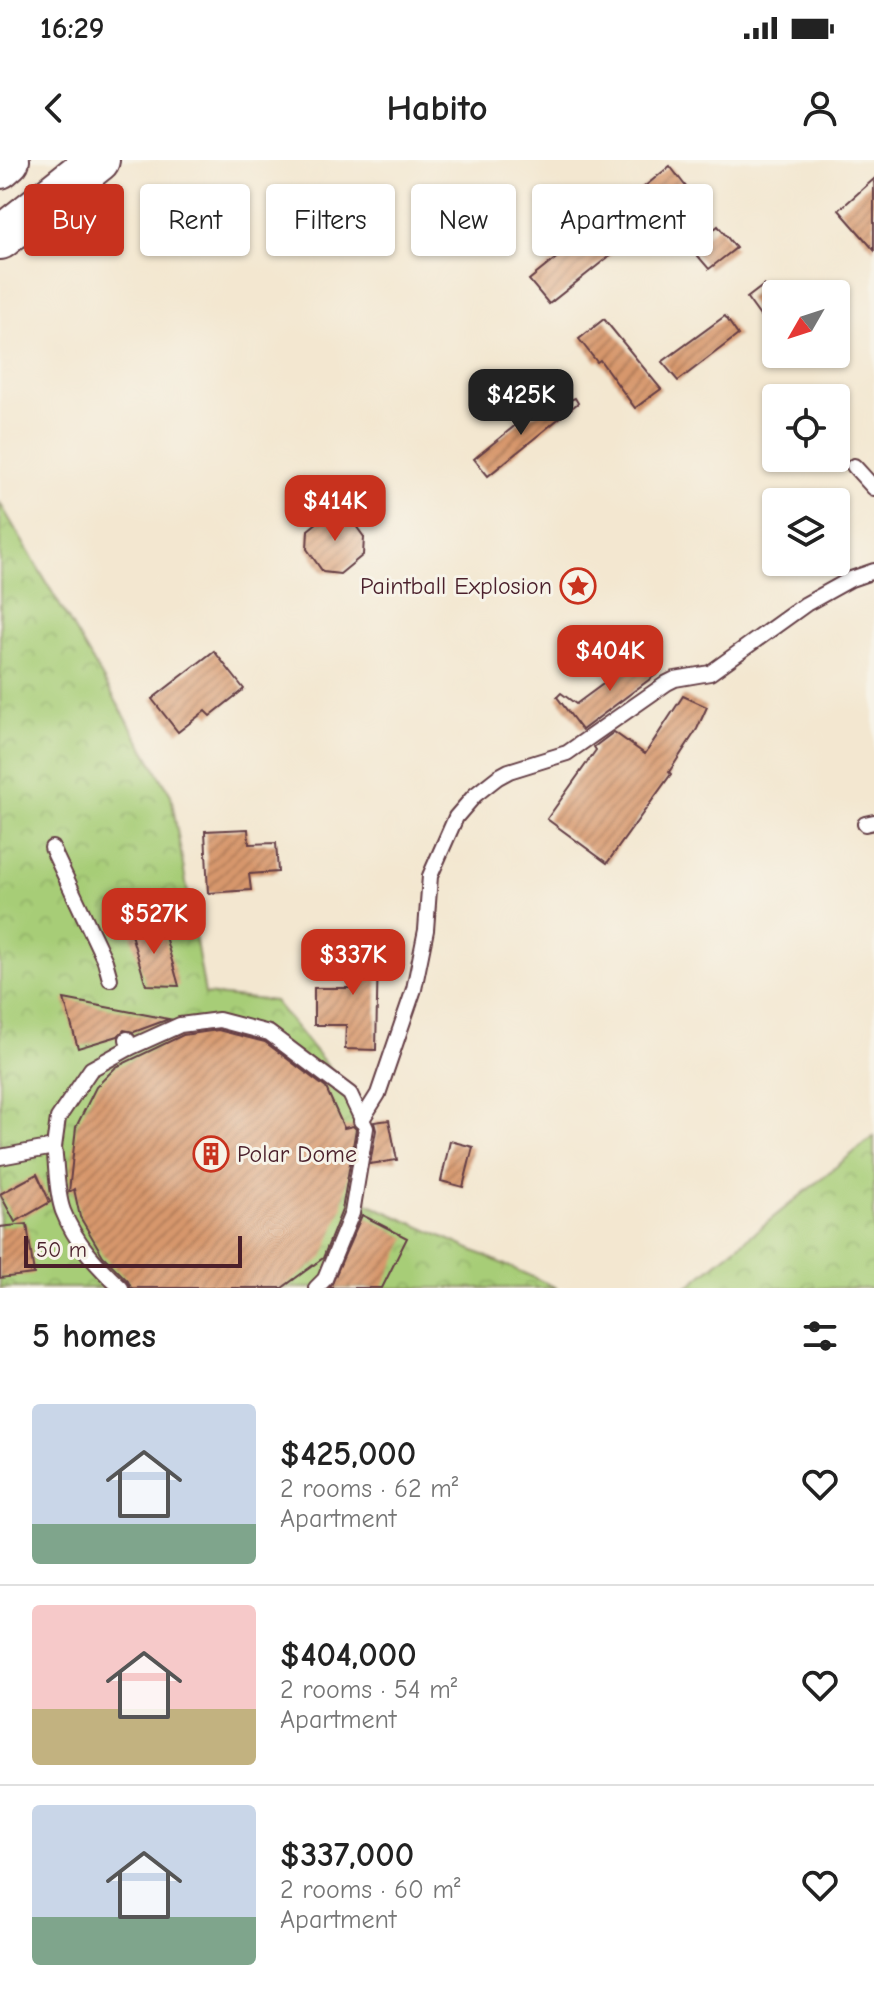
<!DOCTYPE html>
<meta charset="utf-8">
<style>
body{margin:0;font-family:"Comic Neue",sans-serif;background:#f2f2f2;color:#222;height:100vh;display:flex;flex-direction:column;font-size:30px;white-space:nowrap}
*{box-sizing:border-box;margin:0}
p{font-size:26px;color:#767676}
.icon{flex:none;width:44px;height:44px;fill:none;stroke:currentColor;stroke-width:2;stroke-linecap:round;stroke-linejoin:round}
.map{position:relative;height:1128px;overflow:hidden}
.side{display:flex;flex-direction:column;background:#fff;flex:1}
.side>*{flex:none}
.banner{position:absolute;left:24px;top:24px;width:826px;height:72px;display:flex;gap:16px}
.needle{width:52px;rotate:231deg}
.controls{position:absolute;left:762px;top:120px;display:grid;gap:16px}
.controls a{display:grid;place-items:center;width:88px;height:88px;border-radius:8px;background:#fff;box-shadow:0 2px 6px #0004;font-size:40px}
.scale{position:absolute;left:24px;bottom:20px;width:218px;box-sizing:border-box;padding-left:8px;border:4px solid #4a1f2b;border-top:0;font-size:22px;line-height:28px;white-space:nowrap;color:#4a1f2b;-webkit-text-stroke:6px #f7f3e8;paint-order:stroke}
.price{position:absolute;translate:-50% -68px;padding:0 18px;border-radius:16px;background:#c8321e;color:#fff;font-size:26px;line-height:52px;filter:drop-shadow(0 2px 4px #0008)}
.price::after{content:'';position:absolute;left:50%;top:48px;width:24px;height:18px;margin-left:-12px;background:inherit;clip-path:polygon(0 0,100% 0,50% 100%)}
.price.active{background:#222;color:#fff}
ul{padding:0;list-style:none}
li{display:flex;align-items:center;gap:24px;height:200px;padding:0 32px}
li+li{border-top:2px solid #e0e0e0}
li span{display:grid;place-items:center;flex:none;width:224px;height:160px;border-radius:8px;color:#555}
li>.icon{margin-inline-start:auto}
span .icon{width:96px;height:96px;fill:#fffc;stroke-width:1}
li b{font-size:34px}
h2{display:flex;justify-content:space-between;align-items:center;height:96px;padding:0 32px;font-size:34px}
.pill{padding:0 28px;border-radius:8px;background:#fff;box-shadow:0 2px 6px #0004;font-size:28px;line-height:72px}
.pill.active{background:#c8321e;color:#fff}
.status{display:flex;justify-content:space-between;align-items:center;height:56px;padding:0 40px;background:#fff;direction:ltr}
.status svg{height:22px;fill:currentColor}
header{display:flex;justify-content:space-between;align-items:center;height:104px;padding:0 32px;background:#fff;font-size:36px;font-weight:700}
.map>svg:first-child{display:block}
.park{fill:url(#park-crowns);stroke:#787651;stroke-width:2}
.building{fill:url(#building-hatch)}
.lines{fill:none;stroke-linecap:round;stroke-linejoin:round}
.lane-casing{stroke:#633d44;stroke-width:18}
.primary-casing{stroke:#633d44;stroke-width:46}
.lane{stroke:#fff;stroke-width:14}
.primary{stroke:#fff;stroke-width:42}
.labels{text-anchor:middle;stroke-width:6;stroke-linejoin:round;paint-order:stroke}
.poi-label{font-size:24px;fill:#4a1f2b;stroke:#f7f3e8;text-anchor:end}
</style>
<div class="status"><b>16:29</b><svg viewBox="0 0 49 12"><path d="M0 12V9h3v3zM5 12V6h3v6zM10 12V3h3v9zM15 12V0h3v12zM26 1h20v11H26zM47 4h2v5h-2z"/></svg></div>
<header><svg class="icon" aria-label="back" viewBox="0 0 24 24"><path d="M15 5l-7 7 7 7"/></svg>Habito<svg class="icon" aria-label="person" viewBox="0 0 24 24"><circle cx="12" cy="8" r="4"/><path d="M4 21q1-7 8-7t8 7"/></svg></header>
<div class="map">
<svg width="874" height="1128" viewBox="0 0 874 1128">
<defs>
<pattern id="park-crowns" width="20" height="18" patternUnits="userSpaceOnUse" patternTransform="scale(2)"><rect width="20" height="18" fill="#a7cd77"/><path d="M2 6a3 3 0 1 1 6 0M12 15a3 3 0 1 1 6 0" fill="none" stroke="#91b067"/></pattern>
<pattern id="building-hatch" width="6" height="6" patternUnits="userSpaceOnUse" patternTransform="scale(2)"><rect width="6" height="6" fill="#d7976c"/><path d="M-1 1l2-2M0 6l6-6M5 7l2-2" fill="none" stroke="#b07b59"/></pattern>
</defs>
<rect width="100%" height="100%" fill="#f7f3e8"/>
<filter id="ink" filterUnits="userSpaceOnUse"><feTurbulence type="fractalNoise" baseFrequency=".0125" numOctaves="2"/><feDisplacementMap in="SourceGraphic" scale="16" xChannelSelector="R" yChannelSelector="G"/><feConvolveMatrix kernelMatrix="1 2 1 2 8 2 1 2 1" color-interpolation-filters="sRGB"/></filter>
<filter id="wash" filterUnits="userSpaceOnUse"><feTurbulence type="fractalNoise" baseFrequency=".006" numOctaves="4" result="noise"/><feDisplacementMap in="SourceGraphic" scale="32" xChannelSelector="R" yChannelSelector="G"/><feGaussianBlur stdDeviation="1.8" result="paint"/><feColorMatrix in="noise" values="0 0 0 0 0 0 0 0 0 0 0 0 0 0 0 0 0 1.4 0 .05"/><feComposite in="paint" operator="in"/></filter>
<g filter="url(#wash)">
<rect width="100%" height="100%" fill="#f3e7d0"/>
<g class="park">
<polygon points="0,343 171,635 205,834 274,841 354,938 367,1043 557,1128 0,1128"/>
<polygon points="874,976 874,1128 686,1128"/>
</g>
<g id="blocks">
<g class="building">
<polygon points="670,6 690,32 549,144 529,120"/>
<polygon points="874,19 874,90 839,50"/>
<polygon points="718,66 736,88 709,109 691,88"/>
<polygon points="764,125 776,143 760,156 747,138"/>
<polygon points="725,156 738,175 678,221 662,202"/>
<polygon points="604,159 661,229 635,248 600,200 597,202 579,179"/>
<polygon points="575,238 578,243 488,316 474,299 523,259"/>
<polygon points="328,354 348,355 364,377 363,395 340,414 323,412 307,389 308,370"/>
<polygon points="214,491 244,529 210,556 205,551 178,572 152,539"/>
<polygon points="644,494 658,513 582,570 557,537 561,533 576,544"/>
<polygon points="683,536 707,547 697,569 669,612 671,614 607,703 547,659 596,590 594,587 614,572 645,594"/>
<polygon points="248,669 249,684 276,683 278,712 249,714 251,730 208,733 205,671"/>
<polygon points="161,762 179,826 146,825 130,771"/>
<polygon points="374,777 378,793 376,890 345,889 346,865 314,865 314,828 351,828 342,784"/>
<polygon points="64,839 163,858 169,859 134,872 124,870 118,876 78,888"/>
<polygon points="218,870 265,882 326,928 344,968 353,966 356,969 342,1050 323,1098 282,1128 131,1128 128,1121 103,1096 80,1057 74,1029 69,1032 76,967 96,927 116,907 183,875"/>
<polygon points="389,960 397,1000 370,1004 376,970 374,962"/>
<polygon points="450,981 473,987 463,1027 441,1021"/>
<polygon points="37,1014 50,1042 15,1062 0,1034"/>
<polygon points="362,1055 407,1078 382,1128 330,1128"/>
<polygon points="27,1064 34,1114 0,1118 0,1067"/>
</g>
</g>
</g>
<g filter="url(#ink)">
<use href="#blocks" fill-opacity="0" stroke="#633d44" stroke-width="2"/>
<g class="lines">
<defs>
<g id="lane">
<polyline points="854,306 874,328"/>
<polyline points="865,664 874,662"/>
<polyline points="52,688 105,801 110,819"/>
<polyline points="129,888 180,865 219,860 269,873 350,934 366,968 352,1053 325,1119 316,1128"/>
<polyline points="361,961 378,934 414,829 426,770 430,716 456,657 475,635 498,617 509,611 567,593 667,523 675,519 710,513 806,444 851,419 874,411"/>
<path d="M54,987C57,1008 56,1032 63,1051C75,1082 97,1106 121,1128"/>
<polyline points="0,997 54,987 58,958 91,909 129,888 127,879"/>
</g>
<g id="primary">
<polyline points="0,7 8,0"/>
<polyline points="0,78 98,0"/>
</g>
</defs>
<use href="#lane" class="lane-casing"/>
<use href="#primary" class="primary-casing"/>
<use href="#lane" class="lane"/>
<use href="#primary" class="primary"/>
</g>
</g>
<defs>
<symbol id="sight-ring" viewBox="-11 -11 22 22"><circle r="9.5" fill="#f7f3e8" stroke="#c8321e" stroke-width="1.5"/><path d="M0-6L1.8-2.2L6-1.7L2.9 1.2L3.7 5.4L0 3.3L-3.7 5.4L-2.9 1.2L-6-1.7L-1.8-2.2Z" fill="#c8321e"/></symbol>
<symbol id="building-ring" viewBox="-11 -11 22 22"><circle r="9.5" fill="#f7f3e8" stroke="#c8321e" stroke-width="1.5"/><path d="M-4-6H4V6H1V3H-1V6H-4ZM-2.5-4.3h1.7v1.8h-1.7ZM.8-4.3h1.7v1.8H.8ZM-2.5-1h1.7V.8h-1.7ZM.8-1h1.7V.8H.8Z" fill="#c8321e"/></symbol>
</defs>
<g fill-rule="evenodd">
<use href="#sight-ring" x="558" y="406" width="40" height="40"/>
<use href="#building-ring" x="191" y="974" width="40" height="40"/>
</g>
<g class="labels">
<g class="poi-label">
<text x="552" y="434">Paintball Explosion</text>
<text x="237" y="1002" text-anchor="start">Polar Dome</text>
</g>
</g>
</svg>
<div class="controls">
<a><svg class="needle" viewBox="-14 -14 28 28"><path d="M0-13l5 13h-10z" fill="#e53935"/><path d="M0 13l5-13h-10z" fill="#767676"/></svg></a>
<a><svg class="icon" aria-label="locate" viewBox="0 0 24 24"><circle cx="12" cy="12" r="6"/><path d="M12 2v4M12 18v4M2 12h4M18 12h4"/></svg></a>
<a><svg class="icon" aria-label="layers" viewBox="0 0 24 24"><path d="M12 4l9 5-9 5-9-5zM3 14l9 5 9-5"/></svg></a>
</div>
<div class="scale">50 m</div>
<b class="price active" style="left:521px;top:277px">$425K</b>
<b class="price" style="left:335px;top:383px">$414K</b>
<b class="price" style="left:610px;top:533px">$404K</b>
<b class="price" style="left:154px;top:796px">$527K</b>
<b class="price" style="left:353px;top:837px">$337K</b>
<div class="banner">
<a class="pill active">Buy</a>
<a class="pill">Rent</a>
<a class="pill">Filters</a>
<a class="pill">New</a>
<a class="pill">Apartment</a>
</div>
</div>
<section class="side">
<h2>5 homes<svg class="icon" aria-label="filters" viewBox="0 0 24 24"><path d="M4 7h16M4 17h16"/><circle cx="9" cy="7" r="2"/><circle cx="15" cy="17" r="2"/></svg></h2>
<ul>
<li><span style="background:linear-gradient(#c9d6e8 75%,#7fa58c 0)"><svg class="icon" aria-label="home" viewBox="0 0 24 24"><path d="M3 11l9-7 9 7M6 9v11h12V9"/></svg></span><div><b>$425,000</b><p>2 rooms · 62 m²</p><p>Apartment</p></div><svg class="icon" aria-label="heart" viewBox="0 0 24 24"><path d="M12 20l-8-8c-3-5 5-10 8-4 3-6 11-1 8 4z"/></svg></li>
<li><span style="background:linear-gradient(#f6c9c9 65%,#c2b280 0)"><svg class="icon" aria-label="home" viewBox="0 0 24 24"><path d="M3 11l9-7 9 7M6 9v11h12V9"/></svg></span><div><b>$404,000</b><p>2 rooms · 54 m²</p><p>Apartment</p></div><svg class="icon" aria-label="heart" viewBox="0 0 24 24"><path d="M12 20l-8-8c-3-5 5-10 8-4 3-6 11-1 8 4z"/></svg></li>
<li><span style="background:linear-gradient(#c9d6e8 70%,#7fa58c 0)"><svg class="icon" aria-label="home" viewBox="0 0 24 24"><path d="M3 11l9-7 9 7M6 9v11h12V9"/></svg></span><div><b>$337,000</b><p>2 rooms · 60 m²</p><p>Apartment</p></div><svg class="icon" aria-label="heart" viewBox="0 0 24 24"><path d="M12 20l-8-8c-3-5 5-10 8-4 3-6 11-1 8 4z"/></svg></li>
</ul>
</section>
